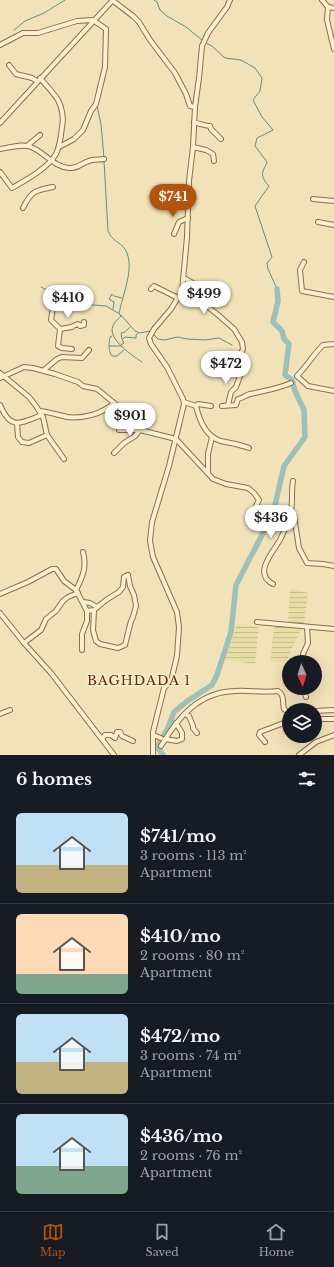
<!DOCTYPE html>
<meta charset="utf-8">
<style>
body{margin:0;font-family:"Libre Baskerville",serif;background:#20242c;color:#f1f3f6;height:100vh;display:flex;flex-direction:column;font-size:15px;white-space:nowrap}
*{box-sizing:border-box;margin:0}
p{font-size:13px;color:#9ea1a6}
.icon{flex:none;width:22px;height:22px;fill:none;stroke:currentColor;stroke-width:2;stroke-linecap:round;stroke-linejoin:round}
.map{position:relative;height:755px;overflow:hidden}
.side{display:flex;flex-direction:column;background:#171b24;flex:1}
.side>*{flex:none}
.needle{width:26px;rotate:176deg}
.controls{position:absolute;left:282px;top:655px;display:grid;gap:8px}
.controls a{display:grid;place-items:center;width:40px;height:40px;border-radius:50%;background:#171b24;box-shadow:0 4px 16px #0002;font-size:20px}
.price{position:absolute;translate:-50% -34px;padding:0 9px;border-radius:14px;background:#fff;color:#222;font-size:13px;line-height:26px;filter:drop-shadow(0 1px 2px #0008)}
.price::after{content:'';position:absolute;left:50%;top:24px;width:12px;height:9px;margin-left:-6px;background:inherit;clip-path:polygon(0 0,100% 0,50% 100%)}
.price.active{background:#b45309;color:#fff}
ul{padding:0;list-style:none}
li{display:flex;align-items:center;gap:12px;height:100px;padding:0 16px}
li+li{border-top:1px solid #363941}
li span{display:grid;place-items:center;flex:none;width:112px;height:80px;border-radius:6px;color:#555}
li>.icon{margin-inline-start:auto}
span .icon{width:48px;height:48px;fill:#fffc;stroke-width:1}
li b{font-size:17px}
h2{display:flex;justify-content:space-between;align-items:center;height:48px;padding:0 16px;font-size:17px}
.menu{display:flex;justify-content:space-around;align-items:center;height:56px;border-top:1px solid #363941;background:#171b24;font-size:11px;color:#9ea1a6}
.menu a{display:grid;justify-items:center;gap:2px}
.menu .active{color:#b45309}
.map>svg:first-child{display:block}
.farmland{fill:url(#farmland-rules)}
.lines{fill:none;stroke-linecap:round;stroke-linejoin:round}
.stream{stroke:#658e85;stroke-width:1}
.river{stroke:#9dc0b7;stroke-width:5.5}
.street-casing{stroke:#887052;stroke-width:6}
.street{stroke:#fcefcb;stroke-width:4}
.labels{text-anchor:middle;stroke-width:3.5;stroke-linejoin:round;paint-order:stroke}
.quarter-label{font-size:13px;letter-spacing:1px;fill:#652815;stroke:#f8ecc8}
</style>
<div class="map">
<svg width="334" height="755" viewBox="0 0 334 755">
<defs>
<pattern id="farmland-rules" width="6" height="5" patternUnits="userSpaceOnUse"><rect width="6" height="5" fill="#e7dea5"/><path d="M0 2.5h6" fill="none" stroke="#c7be8d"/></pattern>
</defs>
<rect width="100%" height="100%" fill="#f1e2b8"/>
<g class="farmland">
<polygon points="290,588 308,593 304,625 288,624"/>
<polygon points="237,624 259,627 255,664 225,660"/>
<polygon points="277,625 302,627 286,661 270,662 274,627 277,627"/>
</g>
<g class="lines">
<g class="stream">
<polyline points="154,0 157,2 160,10 167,16 186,27 202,40"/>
<polyline points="14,30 25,21 44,13 65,0"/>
<path d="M206,43L212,46L225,58L241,60L255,68L262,78L260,91L253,100L262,117L273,130L257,138L255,146L267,162C266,166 264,168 263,171C261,177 266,183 269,186L255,206L272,257L267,263L268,269L277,289"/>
<polyline points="97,106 101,124 104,158"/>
<path d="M104,161L108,231C112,241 120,242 125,249C136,267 122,295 119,314L121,316C119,319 114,322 113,326C107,339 133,356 142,362"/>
<polyline points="41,287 59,296 61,295 70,298 81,304 106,306 118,313"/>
<polyline points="113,309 114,302 109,299 112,294 114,296 122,298"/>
<polyline points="121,315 135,331 140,333 150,331"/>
<polyline points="154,335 158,339 164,340 178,337 187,339 205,340 219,338 232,345"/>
<path d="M112,336L110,337C109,343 108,351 112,356H117L124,350"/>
<polyline points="123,339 125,337 136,338 136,335 138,333"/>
<polyline points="121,345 124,343 122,339 121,333 125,332 130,327"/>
<polyline points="110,346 121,346"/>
</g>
<polyline class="river" points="163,755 157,747 167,730 174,712 186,702 212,685 217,675 231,632 236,585 273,514 284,466 305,437 304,410 295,391 292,380 285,375 289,344 284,339 282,331 273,322 278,301 277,289"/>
<defs>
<g id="street">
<polyline points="112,0 133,16 139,22 150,40 175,73 186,94 190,106 195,107"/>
<polyline points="322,0 328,7 334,8"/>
<polyline points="328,7 327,20 334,49"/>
<polyline points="0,45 23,33 38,33 77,21 93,20 106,29 105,67 96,104 91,111 83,130 74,139 59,147"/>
<polyline points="9,65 16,74 32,78 37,81"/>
<path d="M194,122C195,123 208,126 210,126L211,129L221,139"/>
<polyline points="0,123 113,0"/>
<polyline points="27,146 40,135"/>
<polyline points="193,147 206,150 213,154 214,161"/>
<path d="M0,149C9,148 23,143 31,147C44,152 54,167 69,168C78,169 81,163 89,161C93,159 99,160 104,159"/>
<path d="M0,172L12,188C26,180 48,168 56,154C60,146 61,136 62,127C64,119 62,107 58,100C53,92 46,85 40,78"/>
<polyline points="313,199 334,201"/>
<path d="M23,208C31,191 36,190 53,187"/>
<polyline points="318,222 334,225"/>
<polyline points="174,234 179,222 188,218"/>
<polyline points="304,262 300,270 302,291 334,297"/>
<polyline points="184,278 193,283 208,307 217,314 234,329 242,342 243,349 240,356 242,361 240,366 240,376 236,387 231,392 228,405"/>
<polyline points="151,289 154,286 178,298"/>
<polyline points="53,299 54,301 51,320 60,329 58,346 62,348 72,349"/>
<polyline points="60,329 72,327 73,326 78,324 80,326 84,325 84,322"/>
<path d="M334,344L323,345C313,355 307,366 297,376L308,386L334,391"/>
<polyline points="44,370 57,359 62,357 82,358 89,350"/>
<polyline points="0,373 29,397 36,406 43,417 47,435 64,459"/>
<polyline points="0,378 24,367 33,368 55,374 78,382 83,386 97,389 124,411 127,417 138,426 134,429"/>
<polyline points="184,402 196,406"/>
<path d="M0,405C11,431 20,423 42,415"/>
<path d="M196,406C199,419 206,437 221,441C230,443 239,444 249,448"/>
<polyline points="196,406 198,404 211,406"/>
<path d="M222,406L236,405L238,399C243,398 246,395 250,394C264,391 277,389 291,383"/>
<path d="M40,411C49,412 58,415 67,417C83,419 102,414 114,403"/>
<polyline points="17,423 18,437 22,442 29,443 47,435"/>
<polyline points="119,430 140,430 176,439 213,479 226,484 248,488 254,493 259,500 254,510"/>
<polyline points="114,453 124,443 135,436 140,430"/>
<polyline points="208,473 208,454 212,437"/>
<polyline points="291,511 294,516 299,548 307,563 323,564 334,566"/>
<path d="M273,584C253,574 272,553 280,540C283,534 289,518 291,511C293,501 291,491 293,481"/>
<path d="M76,590C83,576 87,567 83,552"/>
<polyline points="0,594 28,582 52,569 56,569 64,581 76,590 87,611 87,621 82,634 82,650"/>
<polyline points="83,602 90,603 97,607"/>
<polyline points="87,611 94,610 106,600 119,592 123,587 124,577 128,575 130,586 134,595 136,606 133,617 131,621 125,645 118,648 100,644 96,641 93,630 94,610"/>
<polyline points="0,613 24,643 51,673 114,755"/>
<polyline points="257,622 334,629"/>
<polyline points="24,643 41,630 46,619 56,611 63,601 68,597 78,593"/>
<polyline points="303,662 303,654 308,643 307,627"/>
<polyline points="303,688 306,697"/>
<polyline points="315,711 334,710"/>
<polyline points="0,714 10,710"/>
<polyline points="185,714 189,716 193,726 193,728 197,733"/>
<polyline points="315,719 334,719"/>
<polyline points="153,735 161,738"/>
<polyline points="102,739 105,735 111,735 115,738 117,732 120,732 122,736 133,741"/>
<polyline points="165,739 177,741 182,739 182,733 176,723"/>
<polyline points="265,742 259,735 260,732 289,721"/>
<path d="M161,746C178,717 199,692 235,691C249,690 264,693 278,691C285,695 282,702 284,709L289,713"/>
<polyline points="153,755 153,732 164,688 171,681 177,656 179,627 177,612 153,557 150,541 152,522 169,466 184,404 183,399 167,367 151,344 149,338 154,329 171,309 182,291 187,237 189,181 193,147 195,107 199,78 202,46 208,33 227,7 230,0"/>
<polyline points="299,755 316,742 334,735"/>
</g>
</defs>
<use href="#street" class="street-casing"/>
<use href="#street" class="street"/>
</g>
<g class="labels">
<g class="quarter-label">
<text x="139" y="685">BAGHDADA 1</text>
</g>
</g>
</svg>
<div class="controls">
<a><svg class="needle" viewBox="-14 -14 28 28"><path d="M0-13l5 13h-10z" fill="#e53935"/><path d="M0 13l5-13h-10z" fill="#9ea1a6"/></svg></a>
<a><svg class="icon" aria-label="layers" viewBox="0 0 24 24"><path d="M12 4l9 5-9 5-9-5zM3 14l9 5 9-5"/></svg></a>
</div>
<b class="price active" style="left:173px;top:218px">$741</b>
<b class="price" style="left:204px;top:315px">$499</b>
<b class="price" style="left:68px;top:319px">$410</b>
<b class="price" style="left:226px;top:385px">$472</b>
<b class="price" style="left:130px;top:437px">$901</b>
<b class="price" style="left:271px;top:539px">$436</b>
</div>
<section class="side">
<h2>6 homes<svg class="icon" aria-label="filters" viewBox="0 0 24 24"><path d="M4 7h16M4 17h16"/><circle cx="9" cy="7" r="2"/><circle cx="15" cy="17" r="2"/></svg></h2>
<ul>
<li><span style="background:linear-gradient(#bfe0f5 65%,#c2b280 0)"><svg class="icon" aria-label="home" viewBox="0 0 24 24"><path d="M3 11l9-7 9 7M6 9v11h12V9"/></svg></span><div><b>$741/mo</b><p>3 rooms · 113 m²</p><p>Apartment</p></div></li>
<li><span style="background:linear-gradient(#ffd9b3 75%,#7fa58c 0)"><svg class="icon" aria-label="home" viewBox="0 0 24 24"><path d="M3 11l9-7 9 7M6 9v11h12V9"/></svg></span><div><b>$410/mo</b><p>2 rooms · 80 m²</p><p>Apartment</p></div></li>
<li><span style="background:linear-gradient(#bfe0f5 60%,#c2b280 0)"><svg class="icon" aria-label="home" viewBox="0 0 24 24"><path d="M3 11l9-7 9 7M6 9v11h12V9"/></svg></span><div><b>$472/mo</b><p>3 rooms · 74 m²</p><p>Apartment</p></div></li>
<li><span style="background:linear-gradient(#bfe0f5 65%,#7fa58c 0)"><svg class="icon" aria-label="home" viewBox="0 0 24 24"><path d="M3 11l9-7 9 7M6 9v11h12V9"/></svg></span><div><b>$436/mo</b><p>2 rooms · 76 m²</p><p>Apartment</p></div></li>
</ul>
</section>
<nav class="menu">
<a class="active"><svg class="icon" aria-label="map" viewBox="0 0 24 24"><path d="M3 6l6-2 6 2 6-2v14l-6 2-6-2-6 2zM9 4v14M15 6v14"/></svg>Map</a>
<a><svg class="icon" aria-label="saved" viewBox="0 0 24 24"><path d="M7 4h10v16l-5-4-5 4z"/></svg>Saved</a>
<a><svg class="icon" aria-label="home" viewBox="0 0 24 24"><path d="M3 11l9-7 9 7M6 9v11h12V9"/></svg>Home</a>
</nav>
